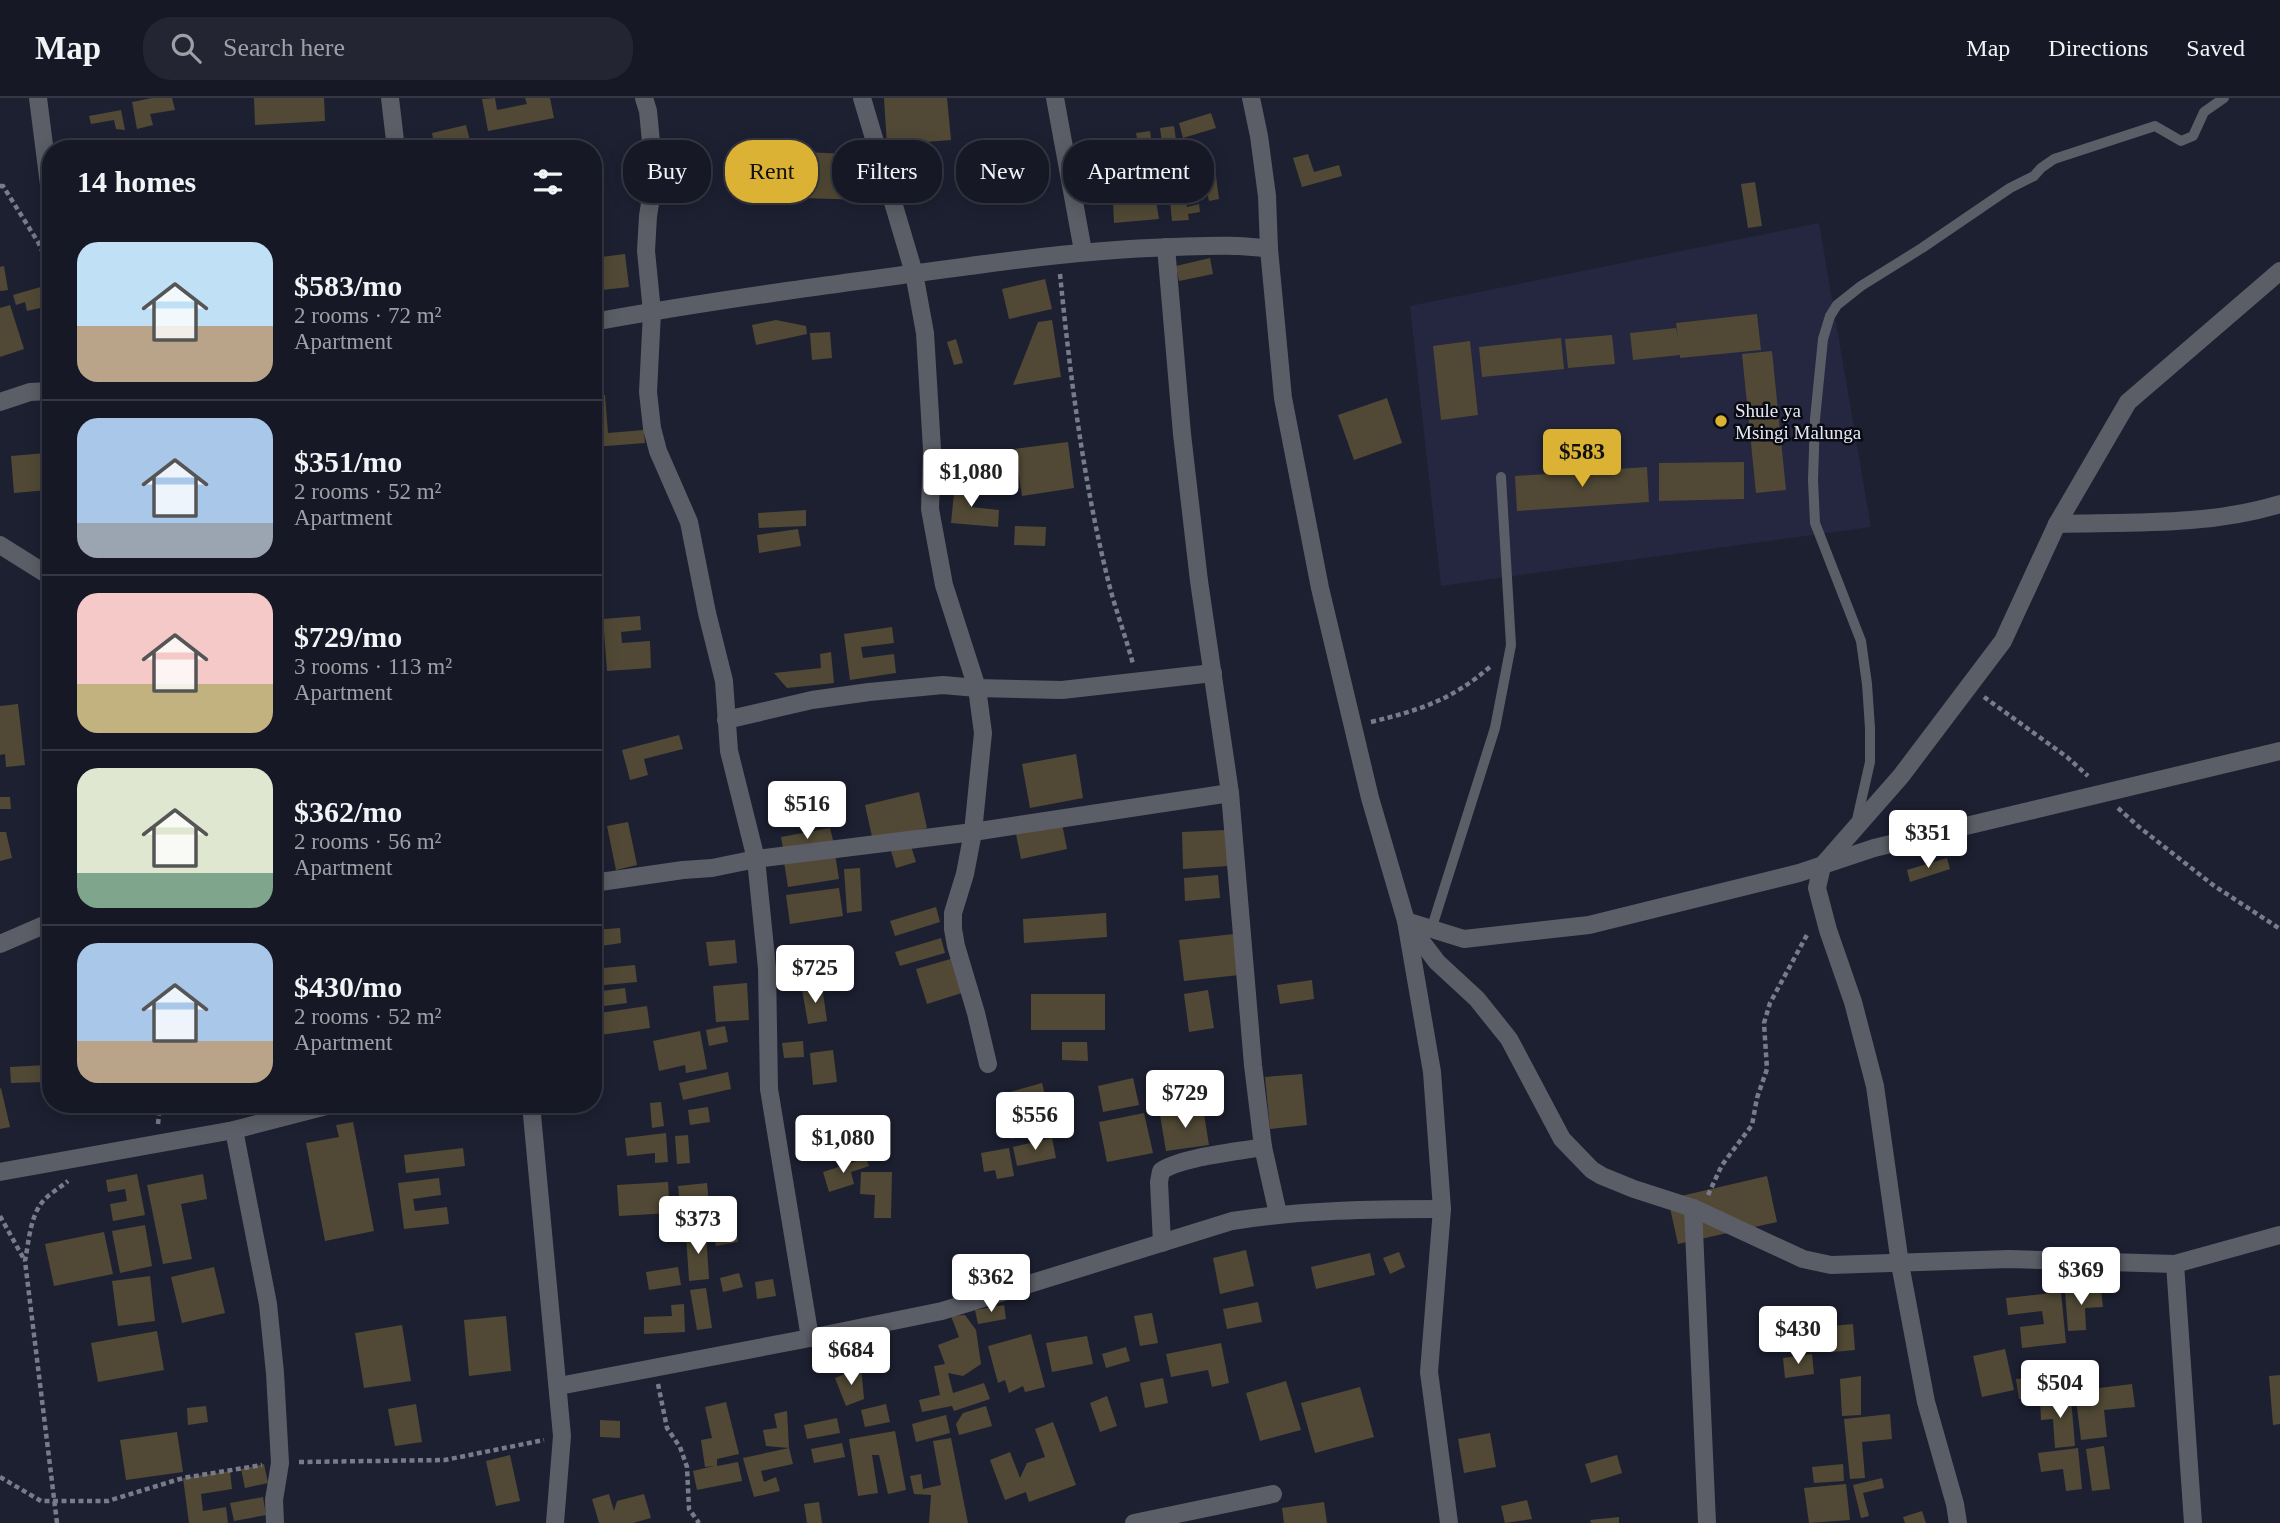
<!DOCTYPE html>
<meta charset="utf-8">
<style>
body{margin:0;font-family:"Times New Roman",serif;background:#232532;color:#f1f3f6;height:100vh;display:flex;flex-direction:column;font-size:26px;white-space:nowrap}
*{box-sizing:border-box;margin:0}
p{font-size:23px;color:#9ea0a7}
.icon{flex:none;width:38px;height:38px;fill:none;stroke:currentColor;stroke-width:2;stroke-linecap:round;stroke-linejoin:round}
.map{position:relative;flex:1;overflow:hidden}
.sheet{position:absolute;left:42px;top:42px;width:560px;height:973px;display:flex;flex-direction:column;background:#161825;border-radius:28px;box-shadow:0 4px 18px #0003,0 0 0 2px #353742}
.sheet>*{flex:none}
.guide{position:absolute;left:623px;top:42px;width:665px;height:63px;display:flex;gap:14px}
.price{position:absolute;translate:-50% -60px;padding:0 16px;border-radius:7px;background:#fff;color:#222;font-size:23px;line-height:46px;filter:drop-shadow(0 2px 4px #0008)}
.price::after{content:'';position:absolute;left:50%;top:42px;width:21px;height:16px;margin-left:-10px;background:inherit;clip-path:polygon(0 0,100% 0,50% 100%)}
.price.selected{background:#dbb233;color:#111}
ul{padding:0;list-style:none}
li{display:flex;align-items:center;gap:21px;height:175px;padding:0 35px}
li+li{border-top:2px solid #353742}
li span{display:grid;place-items:center;flex:none;width:196px;height:140px;border-radius:21px;color:#555}
li>.icon{margin-inline-start:auto}
span .icon{width:84px;height:84px;fill:#fffc;stroke-width:1}
li b{font-size:30px}
h2{display:flex;justify-content:space-between;align-items:center;height:84px;padding:0 35px;font-size:30px}
.pill{padding:0 24px;border-radius:28px;background:#161825;box-shadow:0 4px 18px #0003,0 0 0 2px #353742;font-size:24px;line-height:63px}
.pill.selected{background:#dbb233;color:#111}
header{display:flex;align-items:center;gap:42px;box-sizing:border-box;height:98px;padding:0 35px;background:#161825;border-bottom:2px solid #353742}
header strong{font-size:33px}
nav{display:flex;gap:38px;margin-inline-start:auto;font-size:24px}
.search{width:490px;height:63px;background:#232532;display:flex;align-items:center;gap:18px;box-sizing:border-box;padding:0 24px;border-radius:28px;color:#9ea0a7;font-size:26px}
.map>svg:first-child{display:block}
.built{fill:#24273f}
.building{fill:#514935}
.lines{fill:none;stroke-linecap:round;stroke-linejoin:round}
.path{stroke:#787b89;stroke-width:4.5;stroke-dasharray:5 3.5;stroke-linecap:butt}
.lane{stroke:#5c5e67;stroke-width:10}
.street{stroke:#5c5e67;stroke-width:18}
.poi-dot{fill:#dbb233;stroke:#090a12;stroke-width:2.5}
.labels{text-anchor:middle;stroke-width:5;stroke-linejoin:round;paint-order:stroke}
.poi-label{font-size:19px;fill:#e6e9f5;stroke:#090a12;text-anchor:start}
</style>
<header>
<strong>Map</strong>
<div class="search"><svg class="icon" aria-label="search" viewBox="0 0 24 24"><circle cx="10" cy="10" r="6"/><path d="M15 15l6 6"/></svg>Search here</div>
<nav><a>Map</a><a>Directions</a><a>Saved</a></nav>
</header>
<div class="map">
<svg width="2280" height="1425" viewBox="0 0 2280 1425">
<rect width="100%" height="100%" fill="#1d2031"/>
<polygon class="built" points="1819,125 1871,429 1441,488 1410,208"/>
<g class="building">
<polygon points="152,0 172,0 175,12 150,16 153,27 137,31 132,4"/>
<polygon points="254,0 324,0 325,23 255,27"/>
<polygon points="495,0 497,12 527,6 525,0 550,0 554,20 488,33 482,1"/>
<polygon points="884,0 947,0 951,42 887,47"/>
<polygon points="121,12 125,32 116,31 114,22 91,26 89,18"/>
<polygon points="1211,15 1216,30 1183,40 1179,25"/>
<polygon points="466,27 472,51 435,51 432,35"/>
<polygon points="1174,28 1179,63 1165,65 1160,30"/>
<polygon points="1150,33 1154,59 1141,61 1136,35"/>
<polygon points="804,54 868,57 866,102 802,100"/>
<polygon points="1308,56 1314,74 1339,67 1342,78 1302,89 1293,60"/>
<polygon points="1151,70 1159,121 1114,125 1113,103 1145,100 1144,92 1121,95 1119,73"/>
<polygon points="1215,71 1219,101 1209,103 1205,85 1188,86 1186,73"/>
<polygon points="1184,81 1187,109 1199,106 1200,114 1188,116 1189,122 1172,123 1168,83"/>
<polygon points="1755,84 1762,128 1748,130 1741,86"/>
<polygon points="625,156 629,189 593,193 593,160"/>
<polygon points="1210,160 1213,176 1179,183 1176,168"/>
<polygon points="4,168 8,192 0,193 0,169"/>
<polygon points="1045,181 1052,211 1009,221 1002,191"/>
<polygon points="44,188 49,208 27,213 25,204 16,207 13,197"/>
<polygon points="10,207 24,251 0,259 0,210"/>
<polygon points="1757,216 1761,252 1680,260 1680,257 1633,262 1630,235 1676,230 1678,239 1676,225"/>
<polygon points="776,222 806,228 807,236 756,247 752,227"/>
<polygon points="1052,222 1061,279 1013,287 1038,224"/>
<polygon points="830,234 832,260 812,262 810,235"/>
<polygon points="1612,237 1615,266 1568,270 1565,241"/>
<polygon points="1561,240 1564,271 1482,279 1479,249"/>
<polygon points="956,241 963,265 954,267 947,244"/>
<polygon points="1470,243 1478,317 1441,322 1433,248"/>
<polygon points="1772,253 1786,392 1756,395 1742,256"/>
<polygon points="605,297 608,335 644,332 645,345 593,349 593,298"/>
<polygon points="1387,300 1402,345 1354,362 1338,317"/>
<polygon points="1068,344 1074,390 1022,398 1015,351"/>
<polygon points="46,355 49,392 14,395 11,358"/>
<polygon points="1744,364 1744,401 1659,403 1659,365"/>
<polygon points="1647,369 1649,404 1517,413 1515,378"/>
<polygon points="955,385 972,386 970,409 999,412 998,429 951,425"/>
<polygon points="806,412 806,428 759,430 758,415"/>
<polygon points="1015,428 1046,429 1045,448 1014,447"/>
<polygon points="798,431 801,448 759,455 757,437"/>
<polygon points="640,518 641,532 621,534 622,545 650,543 651,570 607,573 603,521"/>
<polygon points="892,529 894,545 861,549 863,560 894,556 896,575 850,582 844,536"/>
<polygon points="831,554 834,585 787,590 774,575 821,570 820,556"/>
<polygon points="18,606 25,667 6,669 5,656 0,657 0,608"/>
<polygon points="679,637 683,651 644,661 648,677 630,682 622,652"/>
<polygon points="1076,656 1083,700 1030,710 1022,666"/>
<polygon points="919,694 927,730 873,743 865,707"/>
<polygon points="0,699 10,699 11,711 0,711"/>
<polygon points="628,724 637,767 616,772 607,728"/>
<polygon points="1062,726 1067,751 1021,761 1016,736"/>
<polygon points="830,730 834,746 784,755 781,739"/>
<polygon points="1226,732 1228,768 1183,771 1182,734"/>
<polygon points="0,734 6,734 12,760 0,763"/>
<polygon points="911,748 916,764 896,770 891,753"/>
<polygon points="835,756 839,781 788,789 784,764"/>
<polygon points="1947,760 1950,771 1910,784 1907,772"/>
<polygon points="860,770 862,813 847,815 844,771"/>
<polygon points="1218,777 1220,800 1185,803 1184,780"/>
<polygon points="839,790 843,818 790,826 786,797"/>
<polygon points="936,809 940,824 895,838 890,823"/>
<polygon points="1106,815 1107,839 1024,845 1023,821"/>
<polygon points="620,830 621,845 601,848 602,860 593,861 593,832"/>
<polygon points="1234,836 1239,877 1184,883 1179,842"/>
<polygon points="941,840 945,855 900,868 895,854"/>
<polygon points="735,842 737,865 709,868 706,844"/>
<polygon points="954,860 965,894 927,906 916,871"/>
<polygon points="635,867 637,884 593,888 593,871"/>
<polygon points="1312,882 1314,901 1280,906 1277,887"/>
<polygon points="747,885 749,922 716,924 713,888"/>
<polygon points="822,888 827,923 808,926 802,891"/>
<polygon points="625,890 627,905 597,909 595,894"/>
<polygon points="1208,892 1214,930 1189,934 1184,896"/>
<rect x="1031" y="896" width="74" height="36"/>
<polygon points="647,908 650,930 593,938 593,916"/>
<polygon points="725,928 728,944 709,948 706,932"/>
<polygon points="700,933 707,971 686,975 685,967 659,973 653,943"/>
<polygon points="803,943 804,959 784,960 782,945"/>
<polygon points="1062,944 1087,944 1088,963 1062,962"/>
<polygon points="833,952 837,984 813,987 810,955"/>
<polygon points="47,967 47,984 11,985 10,969"/>
<polygon points="728,974 731,991 683,1002 679,985"/>
<polygon points="1302,976 1307,1027 1270,1031 1265,979"/>
<polygon points="1133,980 1139,1007 1103,1014 1098,988"/>
<polygon points="1042,985 1053,1029 1011,1041 999,997"/>
<polygon points="1,990 10,1029 0,1031 0,991"/>
<polygon points="661,1004 664,1028 652,1030 650,1005"/>
<polygon points="708,1009 710,1024 690,1027 688,1012"/>
<polygon points="1203,1010 1209,1047 1166,1053 1160,1017"/>
<polygon points="1144,1015 1153,1055 1107,1064 1099,1024"/>
<polygon points="353,1024 374,1133 325,1143 306,1045 339,1039 336,1027"/>
<polygon points="666,1035 668,1064 655,1065 655,1055 627,1058 625,1040"/>
<polygon points="688,1037 690,1065 677,1066 675,1038"/>
<polygon points="1052,1040 1056,1060 1017,1068 1013,1049"/>
<polygon points="463,1050 465,1068 406,1075 404,1057"/>
<polygon points="1009,1050 1014,1078 997,1081 995,1072 984,1074 981,1055"/>
<polygon points="866,1060 869,1068 851,1074 854,1086 829,1094 823,1074"/>
<polygon points="861,1074 892,1074 891,1120 874,1120 875,1097 860,1096"/>
<polygon points="137,1076 145,1117 113,1123 110,1106 127,1103 125,1091 108,1094 106,1082"/>
<polygon points="203,1076 207,1101 181,1106 192,1161 163,1166 147,1087"/>
<polygon points="1767,1078 1777,1124 1678,1146 1668,1101"/>
<polygon points="439,1080 441,1097 413,1101 415,1113 447,1109 449,1126 404,1131 398,1085"/>
<polygon points="668,1084 670,1115 619,1118 617,1087"/>
<polygon points="707,1085 711,1125 682,1128 678,1088"/>
<polygon points="145,1127 152,1168 120,1175 112,1133"/>
<polygon points="735,1129 738,1144 716,1148 713,1133"/>
<polygon points="104,1134 113,1176 54,1188 45,1146"/>
<polygon points="706,1134 709,1181 689,1183 686,1136"/>
<polygon points="1246,1152 1254,1188 1220,1196 1213,1160"/>
<polygon points="1399,1154 1405,1169 1390,1176 1383,1160"/>
<polygon points="1370,1155 1375,1177 1316,1191 1311,1169"/>
<polygon points="214,1169 225,1215 182,1225 171,1179"/>
<polygon points="678,1169 681,1187 649,1192 646,1174"/>
<polygon points="739,1175 743,1189 723,1194 720,1180"/>
<polygon points="150,1178 155,1223 118,1228 112,1183"/>
<polygon points="773,1181 776,1198 757,1201 755,1184"/>
<polygon points="706,1190 712,1230 697,1232 690,1192"/>
<polygon points="2101,1191 2103,1209 2085,1210 2086,1232 2068,1233 2065,1193"/>
<polygon points="2061,1194 2066,1245 2022,1250 2020,1229 2044,1226 2042,1213 2008,1217 2006,1200"/>
<polygon points="1258,1204 1262,1224 1227,1231 1223,1211"/>
<polygon points="684,1206 685,1234 644,1236 644,1219 672,1218 671,1207"/>
<polygon points="1004,1207 1006,1221 978,1226 975,1212"/>
<polygon points="1152,1215 1158,1245 1140,1248 1134,1218"/>
<polygon points="965,1217 976,1232 981,1266 963,1278 948,1275 953,1295 984,1285 990,1301 954,1313 952,1308 922,1314 919,1302 940,1297 934,1268 945,1266 938,1247 959,1239 951,1218"/>
<polygon points="506,1218 511,1273 469,1278 464,1222"/>
<polygon points="1823,1223 1826,1241 1800,1246 1796,1228"/>
<polygon points="1853,1226 1855,1252 1833,1254 1831,1228"/>
<polygon points="402,1227 411,1283 364,1290 355,1235"/>
<polygon points="157,1233 164,1272 98,1284 91,1245"/>
<polygon points="1031,1236 1045,1289 1025,1294 1023,1288 1009,1295 1005,1282 998,1285 988,1248"/>
<polygon points="1087,1238 1093,1266 1052,1274 1046,1245"/>
<polygon points="1221,1245 1229,1285 1212,1289 1208,1272 1171,1279 1166,1256"/>
<polygon points="1126,1249 1130,1263 1106,1270 1102,1256"/>
<polygon points="2005,1251 2014,1292 1982,1299 1973,1258"/>
<polygon points="1812,1256 1814,1276 1785,1280 1783,1260"/>
<polygon points="861,1269 864,1301 846,1308 835,1280"/>
<polygon points="2063,1276 2065,1295 2019,1301 2016,1281"/>
<polygon points="2280,1277 2280,1326 2273,1327 2269,1278"/>
<polygon points="1861,1278 1861,1317 1842,1318 1840,1281"/>
<polygon points="1163,1280 1168,1305 1145,1310 1140,1285"/>
<polygon points="1286,1283 1301,1332 1260,1343 1246,1295"/>
<polygon points="2132,1286 2135,1309 2104,1312 2107,1339 2081,1342 2075,1293"/>
<polygon points="1360,1289 1374,1339 1315,1355 1301,1305"/>
<polygon points="1107,1298 1117,1328 1100,1334 1090,1305"/>
<polygon points="2071,1299 2075,1348 2055,1350 2053,1321 2041,1322 2040,1302"/>
<polygon points="726,1304 739,1356 717,1361 717,1368 738,1364 742,1383 697,1392 693,1373 714,1368 705,1369 701,1342 712,1340 705,1309"/>
<polygon points="416,1306 422,1344 395,1348 388,1311"/>
<polygon points="886,1306 890,1324 865,1329 861,1312"/>
<polygon points="206,1308 208,1324 188,1327 187,1310"/>
<polygon points="986,1308 992,1328 959,1337 956,1326 963,1315"/>
<polygon points="787,1313 789,1350 766,1348 763,1332 777,1330 774,1316"/>
<polygon points="1890,1316 1892,1341 1862,1344 1865,1380 1850,1381 1844,1321"/>
<polygon points="946,1317 950,1335 916,1344 912,1326"/>
<polygon points="837,1320 840,1335 807,1341 804,1327"/>
<polygon points="600,1322 620,1323 620,1340 600,1339"/>
<polygon points="1053,1324 1076,1387 1029,1404 1026,1394 1005,1402 990,1362 1010,1354 1020,1380 1027,1365 1045,1359 1035,1331"/>
<polygon points="895,1333 906,1392 888,1396 879,1357 872,1357 878,1395 858,1398 849,1341"/>
<polygon points="177,1334 183,1374 126,1382 120,1342"/>
<polygon points="1490,1335 1496,1369 1464,1375 1458,1341"/>
<polygon points="951,1340 968,1425 929,1425 931,1397 914,1396 910,1378 921,1376 923,1391 941,1387 933,1343"/>
<polygon points="842,1345 845,1359 814,1365 811,1351"/>
<polygon points="2104,1348 2110,1391 2092,1393 2086,1351"/>
<polygon points="789,1350 793,1366 761,1373 764,1384 776,1379 780,1393 754,1399 743,1360"/>
<polygon points="2078,1350 2082,1391 2066,1393 2063,1371 2041,1374 2038,1355"/>
<polygon points="510,1357 520,1403 496,1408 486,1363"/>
<polygon points="1617,1357 1622,1375 1591,1385 1585,1366"/>
<polygon points="264,1366 268,1385 245,1390 241,1371"/>
<polygon points="1843,1366 1844,1383 1814,1385 1812,1369"/>
<polygon points="230,1373 232,1391 201,1396 203,1413 226,1409 228,1425 189,1425 183,1380"/>
<polygon points="1882,1380 1884,1390 1863,1395 1869,1418 1861,1420 1853,1387"/>
<polygon points="1846,1386 1850,1422 1809,1425 1804,1390"/>
<polygon points="609,1396 614,1413 617,1403 644,1396 651,1420 633,1425 599,1425 592,1401"/>
<polygon points="263,1399 266,1417 234,1423 230,1405"/>
<polygon points="1527,1402 1532,1421 1505,1425 1501,1408"/>
<polygon points="819,1404 822,1425 807,1425 804,1406"/>
<polygon points="1324,1404 1327,1425 1284,1425 1282,1410"/>
<polygon points="1922,1413 1926,1425 1905,1425 1903,1419"/>
<polygon points="1619,1419 1619,1425 1591,1425 1590,1422"/>
</g>
<g class="lines">
<g class="path">
<polyline points="0,88 3,88 38,144 51,172"/>
<path d="M1060,176C1070,277 1083,380 1107,478C1114,508 1125,536 1133,566"/>
<polyline points="1984,599 2067,659 2088,678"/>
<path d="M1371,624C1420,612 1452,602 1491,568"/>
<polyline points="2118,710 2139,729 2213,787 2280,831"/>
<polyline points="158,1026 160,1006"/>
<polyline points="1708,1097 1722,1067 1752,1027 1757,1000 1767,971 1764,925 1770,905 1808,835"/>
<polyline points="0,1118 25,1163"/>
<polyline points="658,1286 667,1330 680,1349 687,1369 689,1411 699,1425"/>
<polyline points="299,1364 445,1362 544,1342"/>
<polyline points="0,1379 41,1403 108,1403 183,1380 262,1367"/>
<path d="M57,1425L25,1163C29,1143 30,1115 46,1100C52,1094 61,1089 68,1083"/>
</g>
<g class="lane">
<polyline points="1856,726 1870,664 1870,630 1867,586 1861,543 1815,425 1813,382 1815,321 1823,241 1830,218 1837,207 1861,188 1922,150 2010,90 2034,78 2041,70 2054,61 2155,28 2181,43 2193,38 2204,14 2224,0"/>
<polyline points="1431,832 1495,630 1511,547 1501,379"/>
</g>
<g class="street">
<polyline points="38,0 51,102"/>
<polyline points="390,0 396,51"/>
<polyline points="644,0 648,13 652,54 652,93 648,118 646,153 652,214 648,294 652,330 658,353 689,424 707,515 724,583 729,653 756,761 767,870 769,991 810,1240"/>
<polyline points="862,0 914,175 925,235 932,351 930,411 944,487 977,590 983,635 973,734 965,776 953,815 953,831 956,848 976,915 988,966"/>
<polyline points="1055,0 1083,153"/>
<polyline points="1251,0 1259,38 1267,98 1269,151 1283,300 1320,490 1370,700 1406,823 1432,974 1442,1111 1429,1274 1449,1425"/>
<polyline points="1166,149 1182,336 1199,483 1230,695 1253,967 1263,1049 1278,1116"/>
<path d="M593,224C720,201 849,184 977,167C1043,158 1107,151 1173,149C1205,148 1237,146 1269,151"/>
<polyline points="0,304 30,294 51,293"/>
<path d="M2057,426C2131,424 2208,428 2280,406"/>
<polyline points="0,447 51,479"/>
<polyline points="726,622 812,602 869,594 943,587 977,590 1062,592 1213,575"/>
<polyline points="593,785 683,772 712,770 756,761 973,734 1230,695"/>
<polyline points="1406,823 1464,841 1589,827 1799,775 1874,750 2280,653"/>
<polyline points="1408,826 1437,864 1477,901 1509,941 1562,1041 1592,1072 1602,1078 1634,1091 1693,1110 1803,1161 1831,1167 2009,1161 2175,1166 2280,1137"/>
<polyline points="0,846 51,824"/>
<polyline points="531,1006 562,1338 555,1425"/>
<polyline points="234,1032 268,1206 275,1275 280,1365 274,1402 275,1425"/>
<polyline points="0,1074 234,1032 334,1006"/>
<polyline points="1693,1110 1707,1425"/>
<path d="M1162,1145L1159,1084L1161,1073C1181,1059 1237,1054 1263,1049"/>
<polyline points="2175,1166 2193,1425"/>
<path d="M559,1288L810,1240L942,1213L1232,1123C1302,1112 1372,1111 1442,1111"/>
<polyline points="1134,1425 1273,1396"/>
<polyline points="1958,1425 1955,1406 1926,1304 1900,1166 1875,988 1853,904 1828,832 1817,790 1822,768 1901,678 2003,543 2057,426 2128,304 2280,173"/>
</g>
</g>
<circle class="poi-dot" cx="1721" cy="323" r="7"/>
<g class="labels">
<g class="poi-label">
<text x="1735" y="319">Shule ya<tspan x="1735" dy="22">Msingi Malunga</tspan></text>
</g>
</g>
</svg>
<b class="price selected" style="left:1582px;top:391px">$583</b>
<b class="price" style="left:971px;top:411px">$1,080</b>
<b class="price" style="left:807px;top:743px">$516</b>
<b class="price" style="left:1928px;top:772px">$351</b>
<b class="price" style="left:815px;top:907px">$725</b>
<b class="price" style="left:1185px;top:1032px">$729</b>
<b class="price" style="left:1035px;top:1054px">$556</b>
<b class="price" style="left:843px;top:1077px">$1,080</b>
<b class="price" style="left:698px;top:1158px">$373</b>
<b class="price" style="left:2081px;top:1209px">$369</b>
<b class="price" style="left:991px;top:1216px">$362</b>
<b class="price" style="left:1798px;top:1268px">$430</b>
<b class="price" style="left:851px;top:1289px">$684</b>
<b class="price" style="left:2060px;top:1322px">$504</b>
<div class="guide">
<a class="pill">Buy</a>
<a class="pill selected">Rent</a>
<a class="pill">Filters</a>
<a class="pill">New</a>
<a class="pill">Apartment</a>
</div>
<section class="sheet">
<h2>14 homes<svg class="icon" aria-label="filters" viewBox="0 0 24 24"><path d="M4 7h16M4 17h16"/><circle cx="9" cy="7" r="2"/><circle cx="15" cy="17" r="2"/></svg></h2>
<ul>
<li><span style="background:linear-gradient(#bfe0f5 60%,#b9a48a 0)"><svg class="icon" aria-label="home" viewBox="0 0 24 24"><path d="M3 11l9-7 9 7M6 9v11h12V9"/></svg></span><div><b>$583/mo</b><p>2 rooms · 72 m²</p><p>Apartment</p></div></li>
<li><span style="background:linear-gradient(#a9c7e8 75%,#9aa5b1 0)"><svg class="icon" aria-label="home" viewBox="0 0 24 24"><path d="M3 11l9-7 9 7M6 9v11h12V9"/></svg></span><div><b>$351/mo</b><p>2 rooms · 52 m²</p><p>Apartment</p></div></li>
<li><span style="background:linear-gradient(#f6c9c9 65%,#c2b280 0)"><svg class="icon" aria-label="home" viewBox="0 0 24 24"><path d="M3 11l9-7 9 7M6 9v11h12V9"/></svg></span><div><b>$729/mo</b><p>3 rooms · 113 m²</p><p>Apartment</p></div></li>
<li><span style="background:linear-gradient(#dfe7d0 75%,#7fa58c 0)"><svg class="icon" aria-label="home" viewBox="0 0 24 24"><path d="M3 11l9-7 9 7M6 9v11h12V9"/></svg></span><div><b>$362/mo</b><p>2 rooms · 56 m²</p><p>Apartment</p></div></li>
<li><span style="background:linear-gradient(#a9c7e8 70%,#b9a48a 0)"><svg class="icon" aria-label="home" viewBox="0 0 24 24"><path d="M3 11l9-7 9 7M6 9v11h12V9"/></svg></span><div><b>$430/mo</b><p>2 rooms · 52 m²</p><p>Apartment</p></div></li>
</ul>
</section>
</div>
